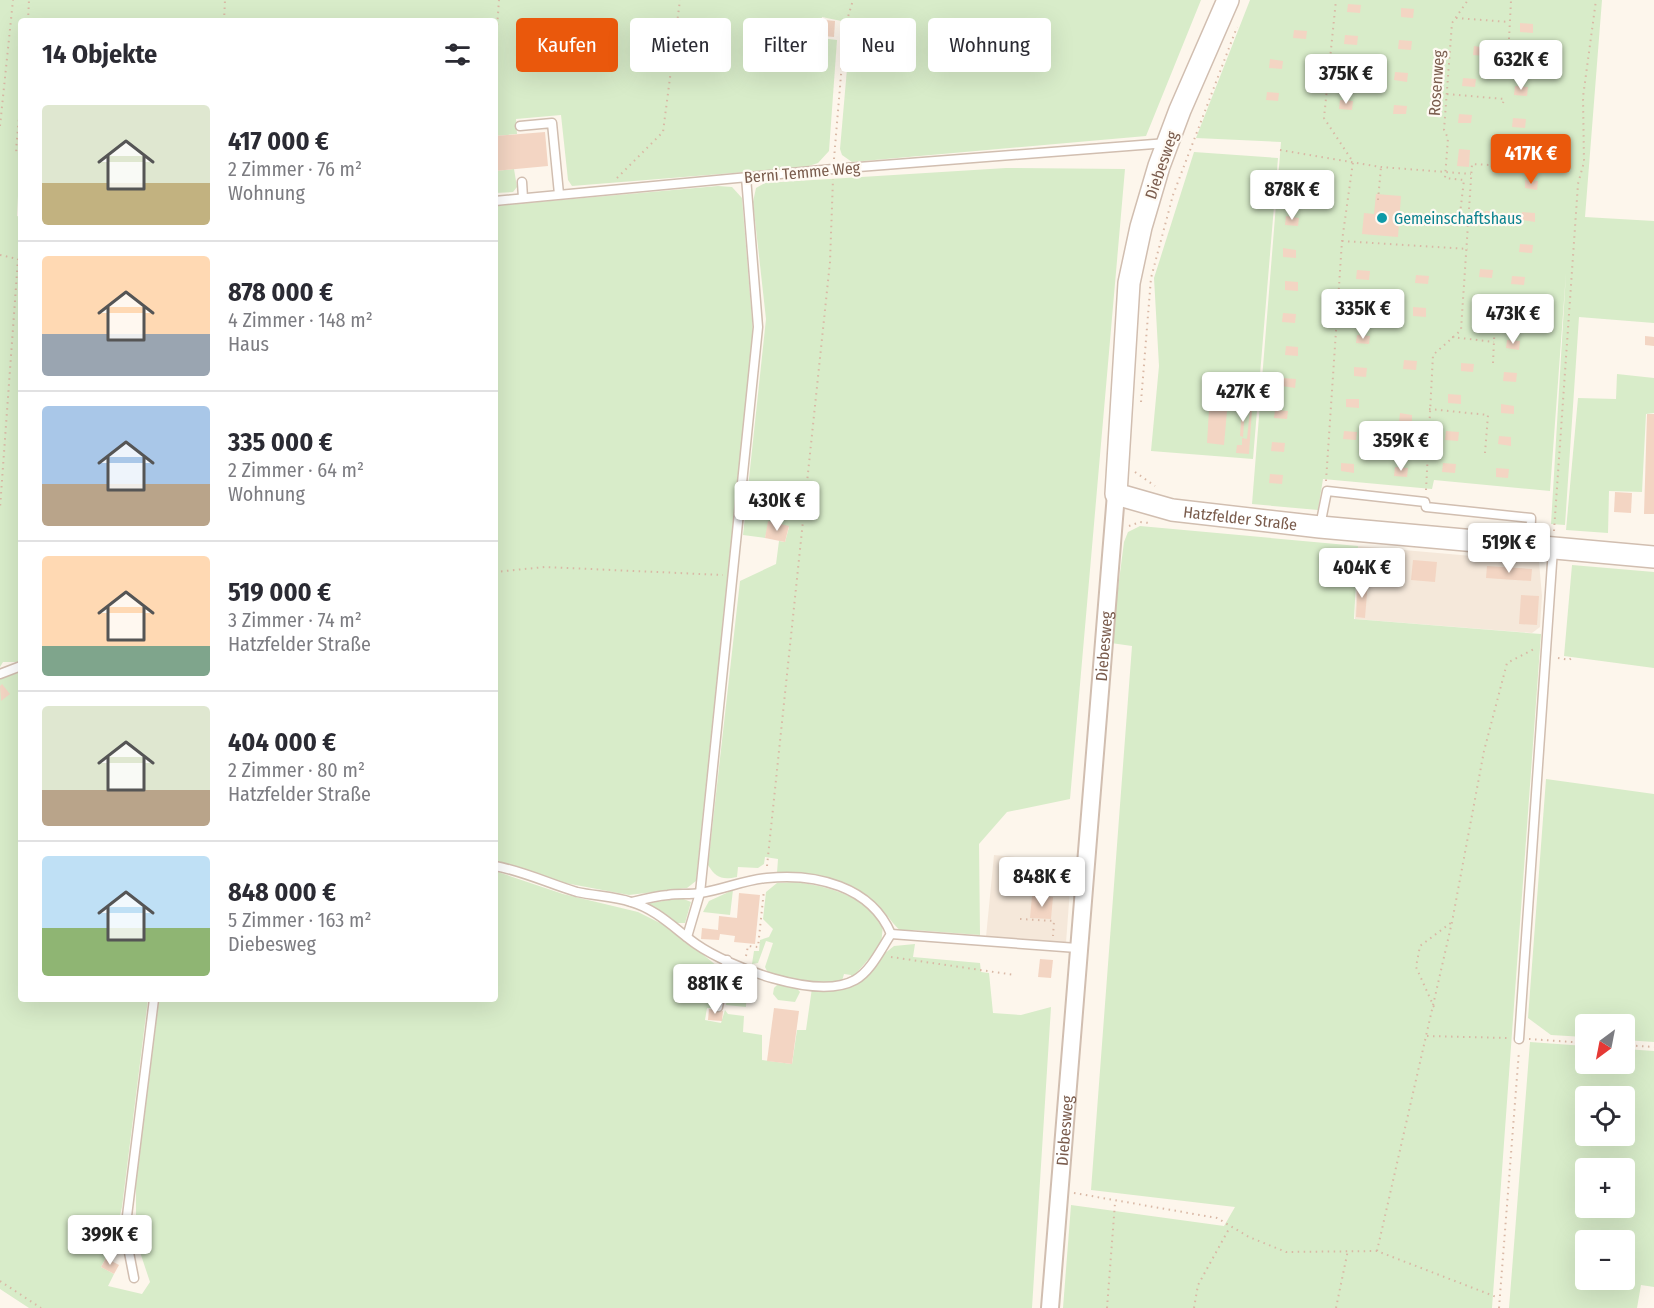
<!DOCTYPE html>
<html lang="de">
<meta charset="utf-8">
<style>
body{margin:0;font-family:"Fira Sans Condensed",sans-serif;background:#f2f2f3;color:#2b2b33;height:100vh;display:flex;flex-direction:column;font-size:22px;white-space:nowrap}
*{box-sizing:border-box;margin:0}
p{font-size:20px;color:#7c7c81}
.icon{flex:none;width:33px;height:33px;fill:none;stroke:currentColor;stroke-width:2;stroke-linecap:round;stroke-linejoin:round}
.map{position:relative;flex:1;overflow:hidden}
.side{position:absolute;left:18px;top:18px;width:480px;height:984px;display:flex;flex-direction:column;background:#fff;border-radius:6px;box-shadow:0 6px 24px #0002}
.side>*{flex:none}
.hud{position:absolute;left:516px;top:18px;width:570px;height:54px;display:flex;gap:12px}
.needle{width:39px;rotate:212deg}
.buttons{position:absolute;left:1575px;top:1014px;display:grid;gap:12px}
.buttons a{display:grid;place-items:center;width:60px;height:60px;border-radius:6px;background:#fff;box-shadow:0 6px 24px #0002;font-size:30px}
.price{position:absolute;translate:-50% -51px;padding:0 14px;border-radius:6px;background:#fff;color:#222;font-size:20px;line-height:39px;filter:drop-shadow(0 2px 3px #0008)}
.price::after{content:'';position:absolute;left:50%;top:36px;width:18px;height:14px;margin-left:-9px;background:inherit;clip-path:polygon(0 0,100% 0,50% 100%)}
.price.active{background:#ea580c;color:#fff}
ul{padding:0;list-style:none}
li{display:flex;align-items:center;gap:18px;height:150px;padding:0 24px}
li+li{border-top:2px solid #e1e1e2}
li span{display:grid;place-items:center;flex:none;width:168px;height:120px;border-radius:6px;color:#555}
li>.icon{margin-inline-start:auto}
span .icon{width:72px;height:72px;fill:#fffc;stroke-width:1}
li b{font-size:26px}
h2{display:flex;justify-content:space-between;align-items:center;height:72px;padding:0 24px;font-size:26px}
.chip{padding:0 21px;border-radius:6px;background:#fff;box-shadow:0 6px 24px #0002;font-size:21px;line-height:54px}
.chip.active{background:#ea580c;color:#fff}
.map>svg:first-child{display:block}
.residential{fill:#f5e8da}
.green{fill:#d8ecc9;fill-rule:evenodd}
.building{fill:#f3d5c3}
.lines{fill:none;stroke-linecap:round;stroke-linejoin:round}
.service-casing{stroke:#d1beb0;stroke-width:11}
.minor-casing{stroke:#d1beb0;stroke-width:20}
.tertiary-casing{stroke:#d1beb0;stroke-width:24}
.path{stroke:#d9b8a5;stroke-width:2;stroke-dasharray:1.5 4.5;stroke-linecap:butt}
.service{stroke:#fff;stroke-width:8}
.minor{stroke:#fff;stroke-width:16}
.tertiary{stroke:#fff;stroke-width:21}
.culture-dot{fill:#0f9aa8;stroke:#fffaf3;stroke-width:2}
.labels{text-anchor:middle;stroke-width:4.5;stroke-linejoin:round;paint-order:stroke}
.street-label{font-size:16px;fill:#7a5c4d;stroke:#fffaf3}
.culture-label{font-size:16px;fill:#0d838f;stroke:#fffaf3;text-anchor:start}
</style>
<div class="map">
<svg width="1654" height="1308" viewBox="0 0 1654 1308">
<rect width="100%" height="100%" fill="#fdf6ec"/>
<g class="residential">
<polygon points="1358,546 1539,562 1542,596 1540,627 1532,633 1355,619"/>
<polygon points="994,855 1072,862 1066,943 986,937"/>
</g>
<g class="green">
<polygon points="0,0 1201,0 1146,136 852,162 842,155 840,149 851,23 822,17 820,38 837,40 829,151 818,163 806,167 572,186 568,180 561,115 516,119 517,134 495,136 495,21 21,21 21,196 18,196 17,216 21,217 21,662 3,662 0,667"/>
<polygon points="1250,0 1602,0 1585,217 1654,221 1654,323 1579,317 1565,525 1551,524 1566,273 1550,491 1434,480 1432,489 1323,479 1318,510 1252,504 1281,142 1196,138"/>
<polygon points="1194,152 1278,158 1253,459 1151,451 1159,366 1154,278"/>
<path d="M1006,168L1125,169L1070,799L1007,812L979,844L980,935L914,930L902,932C893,925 888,915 880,908C850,880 816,877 777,873L778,859L765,857L764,864L758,868L738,867L737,877C722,880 716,878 708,865L740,581L776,564L779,541L785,542L789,527L769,522L765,538L743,535L766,319L753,202L756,188L765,183Z"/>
<polygon points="514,169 517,187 513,192 495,193 495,171"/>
<polygon points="718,186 732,187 742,198 753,331 696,881 687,888 629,895 565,883 495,860 495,206"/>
<polygon points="1617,374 1654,378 1654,413 1646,414 1642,492 1609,491 1608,533 1566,530 1578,398 1616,399"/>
<polygon points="1140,526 1358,546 1354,619 1541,634 1492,1308 1063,1308 1071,1205 1224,1226 1235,1207 1091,1190 1132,646 1111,643 1124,542 1128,532"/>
<polygon points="1572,565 1654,572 1654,668 1564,656"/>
<polygon points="21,672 21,999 148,999 122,1207 114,1242 101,1267 114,1274 108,1286 142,1294 150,1282 136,1240 136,1183 159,999 495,999 495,871 563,894 638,912 672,929 717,966 715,983 711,987 710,994 714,1000 713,1008 707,1008 705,1020 721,1023 725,1010 728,1014 744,1016 743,1032 762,1035 762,1060 792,1064 797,1030 806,1030 812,988 837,990 847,988 860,982 879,958 894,946 915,944 913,957 980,963 981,972 989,973 993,1013 1021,1015 1051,1007 1032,1308 29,1308 0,1289 0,679"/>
<polygon points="1546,779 1654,794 1654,1042 1625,1040 1624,1024 1586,1024 1585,1037 1551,1035 1528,1018"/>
<path d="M796,882C830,887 863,895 883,925L881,945L852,978L851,975L844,974L842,981C818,984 792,979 768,973L765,967L773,943L766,941L758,963L752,964L754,951H759L760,940L769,937L773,929L763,919L766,892L777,883Z"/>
<polygon points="733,890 730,915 703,912 709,901"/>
<polygon points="681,898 691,902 685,923 676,923 645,904"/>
<path d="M738,969C753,975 747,993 746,1007L726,1005L729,978Z"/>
<polygon points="779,983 795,986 800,992 795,1002 778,1000 773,994 774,988"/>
<path d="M1530,1042L1585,1046L1586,1064H1624L1625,1049L1654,1051V1287L1641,1285L1637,1308H1509ZM1624,1096V1136H1586V1096ZM1586,1168H1624V1208H1586ZM1586,1240H1624V1280H1586Z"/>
</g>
<g class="building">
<polygon points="1348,4 1361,5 1360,13 1347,12"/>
<polygon points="1401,8 1414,9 1413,18 1401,17"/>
<polygon points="825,20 835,21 834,37 823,36"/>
<polygon points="1520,23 1533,24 1533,33 1520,32"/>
<polygon points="1294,30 1307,31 1306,39 1293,38"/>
<polygon points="1345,35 1358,36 1357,45 1344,44"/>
<polygon points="1399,40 1412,41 1411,50 1398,49"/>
<polygon points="1474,46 1487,48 1486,56 1473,55"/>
<polygon points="1518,54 1531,55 1530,64 1517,63"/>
<polygon points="1270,59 1283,61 1282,69 1269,68"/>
<polygon points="1342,68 1355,69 1355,77 1342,77"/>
<polygon points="1395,72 1408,73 1407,82 1394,80"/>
<polygon points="1463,78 1476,79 1475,87 1462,86"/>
<polygon points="1515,86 1528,87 1527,96 1514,95"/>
<polygon points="1267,92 1279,93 1278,101 1266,100"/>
<polygon points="1340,100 1353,101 1352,110 1339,109"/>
<polygon points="1394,105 1407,106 1406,114 1393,114"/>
<polygon points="1459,114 1472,115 1471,123 1458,123"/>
<polygon points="1513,118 1526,119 1525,128 1512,127"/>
<polygon points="545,132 548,166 495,171 495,136"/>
<polygon points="1459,149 1470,150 1469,167 1457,166"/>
<polygon points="1525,180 1538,181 1537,190 1525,188"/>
<polygon points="1288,185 1301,185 1301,194 1288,193"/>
<polygon points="1376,194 1401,196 1398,237 1362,234 1364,213 1374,214"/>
<polygon points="1485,211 1497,212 1497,220 1484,219"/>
<polygon points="1522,212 1535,213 1535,222 1522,220"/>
<polygon points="1286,216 1299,218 1298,226 1285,225"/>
<polygon points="1520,244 1533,245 1532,253 1519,252"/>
<polygon points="1283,248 1296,250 1296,258 1283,257"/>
<polygon points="1480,269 1493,270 1492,278 1479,277"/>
<polygon points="1357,270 1370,271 1369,280 1356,279"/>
<polygon points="1416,275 1429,276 1428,284 1415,283"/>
<polygon points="1512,276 1525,277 1524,285 1511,284"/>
<polygon points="1285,281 1298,282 1298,291 1285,290"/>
<polygon points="1354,302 1367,303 1366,312 1353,311"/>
<polygon points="1413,307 1426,308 1426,317 1413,316"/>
<polygon points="1509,308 1522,309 1521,317 1508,316"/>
<polygon points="1283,313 1296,314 1295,323 1282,322"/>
<polygon points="1476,322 1488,323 1488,332 1475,331"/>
<polygon points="1357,335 1370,336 1369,344 1356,343"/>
<polygon points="1645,336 1654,337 1654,346 1645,345"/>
<polygon points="1507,340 1520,341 1519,350 1506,348"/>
<polygon points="1286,346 1298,347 1298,356 1285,355"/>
<polygon points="1404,360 1417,361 1416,370 1403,369"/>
<polygon points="1461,363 1474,364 1473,372 1461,371"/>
<polygon points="1354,367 1367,368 1366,377 1354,376"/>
<polygon points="1504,372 1517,373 1516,382 1503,381"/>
<polygon points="1283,378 1296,379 1295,388 1282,386"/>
<polygon points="1448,394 1461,395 1461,404 1448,403"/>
<polygon points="1346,399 1359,399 1359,408 1346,407"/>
<polygon points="1501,404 1514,406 1514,414 1501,413"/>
<polygon points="1242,409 1245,409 1243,437 1240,436"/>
<polygon points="1250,409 1252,409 1249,454 1236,453 1237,445 1242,445 1242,438 1247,439"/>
<polygon points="1209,410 1227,411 1224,445 1207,443"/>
<polygon points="1275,410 1288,411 1287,419 1274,418"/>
<polygon points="1400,413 1412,415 1412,423 1399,422"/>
<polygon points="1647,414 1654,414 1654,514 1644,514"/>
<polygon points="1344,431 1357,432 1356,440 1343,439"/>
<polygon points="1446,431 1459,432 1458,441 1445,440"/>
<polygon points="1499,436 1511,437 1511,446 1498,444"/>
<polygon points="1272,442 1285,443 1284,452 1271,451"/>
<polygon points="1341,463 1354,464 1354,473 1341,471"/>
<polygon points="1443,463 1456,464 1455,473 1442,472"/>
<polygon points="1395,467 1408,468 1407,477 1394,476"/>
<polygon points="1496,468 1509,469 1508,478 1496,477"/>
<polygon points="1270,474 1283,475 1282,484 1269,483"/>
<polygon points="1615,492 1632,493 1631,513 1614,512"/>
<polygon points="768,521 789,526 785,542 765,538"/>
<polygon points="1413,560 1437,562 1435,582 1411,580"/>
<polygon points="1487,566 1532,569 1531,581 1486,578"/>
<polygon points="1358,581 1368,581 1365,618 1356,617"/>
<polygon points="1521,595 1539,596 1537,625 1519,624"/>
<polygon points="2,684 10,694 1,701 0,686"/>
<polygon points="739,893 760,895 755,944 734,942 735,936 720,934 719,940 701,939 702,928 718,930 719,916 737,918"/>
<polygon points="1032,896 1053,897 1051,919 1030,918"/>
<polygon points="1040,959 1053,960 1051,978 1038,977"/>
<polygon points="774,1008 799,1011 792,1064 767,1061"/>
<polygon points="709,1009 723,1011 722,1021 708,1020"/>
<polygon points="106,1258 119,1265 114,1274 101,1267"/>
</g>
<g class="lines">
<defs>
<g id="service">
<polyline points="520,126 552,123 559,194"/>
<polyline points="522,182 523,198"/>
<polyline points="495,201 833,169 1167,143"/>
<polyline points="1320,526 1327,491 1425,502 1426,507 1531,518 1530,546"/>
<polyline points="0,674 21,666"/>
<path d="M495,866C523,871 550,884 577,892C595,896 614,896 631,902C656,909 675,929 696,944C729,967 817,1001 855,980C871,971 881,949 891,934L1077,948"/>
<path d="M632,902C644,899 656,896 668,895C678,893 689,895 700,893C722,890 744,880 767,878C815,873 871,886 891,934"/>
<polyline points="687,937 700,893 758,327 746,177"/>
<polyline points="718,1007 727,960"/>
<polyline points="1519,1039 1553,549"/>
<polyline points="134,1278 125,1232 154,999"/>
</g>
<g id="minor">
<path id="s1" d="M1050,1308L1116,494"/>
</g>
<g id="tertiary">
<path id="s2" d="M1228,0L1180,110L1159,166L1141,227L1129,283L1116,494L1172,510L1320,527L1654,557"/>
</g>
</defs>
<use href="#service" class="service-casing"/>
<use href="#minor" class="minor-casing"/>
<use href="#tertiary" class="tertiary-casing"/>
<g class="path">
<polyline points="1456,18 1509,22"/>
<polyline points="28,21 29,0"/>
<polyline points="224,21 225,0"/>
<polyline points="1509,39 1511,1"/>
<polyline points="495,55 499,0"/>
<polyline points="1447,94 1504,99 1503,103"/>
<polyline points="21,96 16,150 21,157"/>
<polyline points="0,126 13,0"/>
<polyline points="1280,150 1381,167 1471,174"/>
<polyline points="834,159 845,27 853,0"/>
<polyline points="617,178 663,132 680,0"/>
<polyline points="1378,200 1381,167"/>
<polyline points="1460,214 1464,180 1445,178 1448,138 1444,130 1452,23 1468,0"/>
<polyline points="1342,241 1468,249"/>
<polyline points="0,255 18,259 0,508"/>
<polyline points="1452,337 1494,342"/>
<polyline points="1493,363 1495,319"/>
<polyline points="1141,402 1151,278 1173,195 1237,27"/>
<polyline points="1429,409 1488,415 1485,453"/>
<polyline points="1135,472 1155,486"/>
<polyline points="1326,481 1342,241 1353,162 1324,118 1336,0"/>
<polyline points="1426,490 1433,355 1461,330 1472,164 1508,166"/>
<polyline points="1129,526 1140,522 1149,523"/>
<polyline points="1554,531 1578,184 1584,162 1583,97 1596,0"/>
<polyline points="495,572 545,567 723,575"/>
<polyline points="1558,658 1569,660 1573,657"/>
<polyline points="767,866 830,262 833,179"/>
<polyline points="1020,919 1054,921 1053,936"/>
<polyline points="746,956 748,946 758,947 764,890"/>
<polyline points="891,957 1015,975"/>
<polyline points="1434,1007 1416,967 1420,946 1452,922"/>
<polyline points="1427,1036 1508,1038"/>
<polyline points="1529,1039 1586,1043"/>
<polyline points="1624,1045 1654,1047"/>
<polyline points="1074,1193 1217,1218 1249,1237 1286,1252 1377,1251 1499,1298"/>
<polyline points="1377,1251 1452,922 1484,751 1507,663 1534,649"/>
<polyline points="0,1281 41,1308"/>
<polyline points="1107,1308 1115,1203"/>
<polyline points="1194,1308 1198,1285 1230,1227"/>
<polyline points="1336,1308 1348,1250"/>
<polyline points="1499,1308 1519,1051"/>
</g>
<use href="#service" class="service"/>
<use href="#minor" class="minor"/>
<use href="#tertiary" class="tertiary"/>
</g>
<circle class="culture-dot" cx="1382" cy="218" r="6"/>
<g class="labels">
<g class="street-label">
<text transform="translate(1436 83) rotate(-86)" y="6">Rosenweg</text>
<text transform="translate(1161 165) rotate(-71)" y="6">Diebesweg</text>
<text transform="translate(802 172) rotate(-5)" y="6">Berni Temme Weg</text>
<text dy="6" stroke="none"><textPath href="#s2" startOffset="639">Hatzfelder Straße</textPath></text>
<text dy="6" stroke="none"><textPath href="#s1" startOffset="664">Diebesweg</textPath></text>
<text dy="6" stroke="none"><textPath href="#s1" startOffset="178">Diebesweg</textPath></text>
</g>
<g class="culture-label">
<text x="1394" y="224">Gemeinschaftshaus</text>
</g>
</g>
</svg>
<div class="buttons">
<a><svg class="needle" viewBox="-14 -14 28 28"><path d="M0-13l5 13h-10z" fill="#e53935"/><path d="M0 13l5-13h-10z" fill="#7c7c81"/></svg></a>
<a><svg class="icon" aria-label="locate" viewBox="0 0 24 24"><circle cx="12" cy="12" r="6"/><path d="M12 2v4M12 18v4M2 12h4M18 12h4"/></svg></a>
<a>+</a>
<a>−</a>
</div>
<b class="price" style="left:1521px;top:91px">632K €</b>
<b class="price" style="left:1346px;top:105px">375K €</b>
<b class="price active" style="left:1531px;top:185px">417K €</b>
<b class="price" style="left:1292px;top:221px">878K €</b>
<b class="price" style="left:1363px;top:340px">335K €</b>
<b class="price" style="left:1513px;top:345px">473K €</b>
<b class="price" style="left:1243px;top:423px">427K €</b>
<b class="price" style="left:1401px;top:472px">359K €</b>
<b class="price" style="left:777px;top:532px">430K €</b>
<b class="price" style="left:1509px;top:574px">519K €</b>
<b class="price" style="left:1362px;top:599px">404K €</b>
<b class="price" style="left:1042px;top:908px">848K €</b>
<b class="price" style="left:715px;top:1015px">881K €</b>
<b class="price" style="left:110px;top:1266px">399K €</b>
<div class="hud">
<a class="chip active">Kaufen</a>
<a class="chip">Mieten</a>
<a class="chip">Filter</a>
<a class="chip">Neu</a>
<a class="chip">Wohnung</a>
</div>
<section class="side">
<h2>14 Objekte<svg class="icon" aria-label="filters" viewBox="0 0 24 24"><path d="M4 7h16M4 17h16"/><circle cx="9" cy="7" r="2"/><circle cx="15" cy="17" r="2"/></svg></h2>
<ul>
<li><span style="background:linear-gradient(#dfe7d0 65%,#c2b280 0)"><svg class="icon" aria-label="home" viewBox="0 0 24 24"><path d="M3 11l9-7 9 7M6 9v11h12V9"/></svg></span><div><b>417 000 €</b><p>2 Zimmer · 76 m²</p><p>Wohnung</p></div></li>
<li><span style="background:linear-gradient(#ffd9b3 65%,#9aa5b1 0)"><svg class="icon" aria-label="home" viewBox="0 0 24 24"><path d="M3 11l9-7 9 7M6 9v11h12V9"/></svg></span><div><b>878 000 €</b><p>4 Zimmer · 148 m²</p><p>Haus</p></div></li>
<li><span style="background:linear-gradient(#a9c7e8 65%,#b9a48a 0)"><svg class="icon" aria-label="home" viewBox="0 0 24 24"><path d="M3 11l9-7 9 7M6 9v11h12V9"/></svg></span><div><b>335 000 €</b><p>2 Zimmer · 64 m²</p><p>Wohnung</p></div></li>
<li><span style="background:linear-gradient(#ffd9b3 75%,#7fa58c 0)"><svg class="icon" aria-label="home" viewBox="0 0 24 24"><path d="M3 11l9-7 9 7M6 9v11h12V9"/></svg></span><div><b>519 000 €</b><p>3 Zimmer · 74 m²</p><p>Hatzfelder Straße</p></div></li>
<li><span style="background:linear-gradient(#dfe7d0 70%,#b9a48a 0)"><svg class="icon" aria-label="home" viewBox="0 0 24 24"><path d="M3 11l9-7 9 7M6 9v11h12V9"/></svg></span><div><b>404 000 €</b><p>2 Zimmer · 80 m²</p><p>Hatzfelder Straße</p></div></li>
<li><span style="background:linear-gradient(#bfe0f5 60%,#8fb573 0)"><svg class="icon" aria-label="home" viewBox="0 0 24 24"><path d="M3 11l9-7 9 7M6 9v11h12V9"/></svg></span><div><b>848 000 €</b><p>5 Zimmer · 163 m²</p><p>Diebesweg</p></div></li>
</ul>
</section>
</div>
